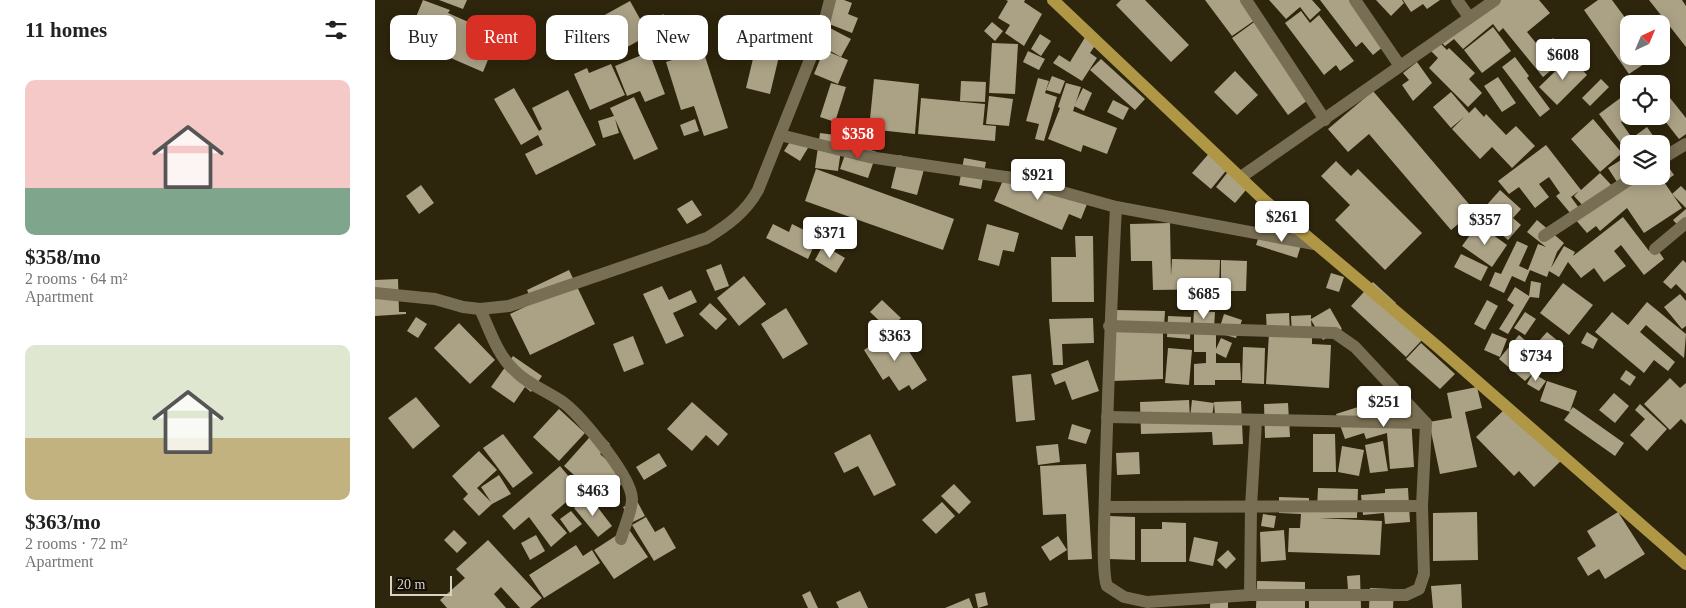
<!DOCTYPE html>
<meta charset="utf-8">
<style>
body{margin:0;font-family:"Times New Roman",serif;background:#f6f6f6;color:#222;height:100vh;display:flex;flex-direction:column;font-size:19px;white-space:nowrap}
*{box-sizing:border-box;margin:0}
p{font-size:16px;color:#767676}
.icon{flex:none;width:28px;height:28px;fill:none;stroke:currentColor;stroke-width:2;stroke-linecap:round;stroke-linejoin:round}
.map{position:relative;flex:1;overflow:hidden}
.details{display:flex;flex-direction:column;background:#fff;width:375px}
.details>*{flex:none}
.top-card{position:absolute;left:15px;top:15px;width:475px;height:45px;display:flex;gap:10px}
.needle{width:32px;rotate:44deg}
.fabs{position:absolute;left:1245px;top:15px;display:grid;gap:10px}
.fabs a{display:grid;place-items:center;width:50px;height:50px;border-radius:10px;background:#fff;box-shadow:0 2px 12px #0003;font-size:25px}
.scale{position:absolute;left:15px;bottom:12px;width:62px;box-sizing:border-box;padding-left:5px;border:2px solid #d8d3c5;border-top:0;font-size:14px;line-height:18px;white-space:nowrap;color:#d8d3c5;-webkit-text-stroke:4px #120e05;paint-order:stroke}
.price{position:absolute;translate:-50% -42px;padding:0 11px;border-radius:5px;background:#fff;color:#222;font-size:16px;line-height:32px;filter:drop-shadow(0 1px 2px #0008)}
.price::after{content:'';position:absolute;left:50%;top:30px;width:15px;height:11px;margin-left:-8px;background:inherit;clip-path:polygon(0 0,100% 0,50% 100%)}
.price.on{background:#d93025;color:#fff}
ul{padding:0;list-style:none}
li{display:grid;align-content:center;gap:10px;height:265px;padding:0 25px}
li span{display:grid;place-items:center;height:155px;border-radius:10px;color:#555}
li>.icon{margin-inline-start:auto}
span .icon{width:90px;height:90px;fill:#fffc;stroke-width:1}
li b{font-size:21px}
h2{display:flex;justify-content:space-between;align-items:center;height:60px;padding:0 25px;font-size:21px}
.pill{padding:0 18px;border-radius:10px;background:#fff;box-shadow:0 2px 12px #0003;font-size:18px;line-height:45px}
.pill.on{background:#d93025;color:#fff}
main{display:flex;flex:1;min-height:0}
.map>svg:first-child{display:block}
.building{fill:#aba286}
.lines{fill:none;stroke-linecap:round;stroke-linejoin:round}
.minor{stroke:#776e53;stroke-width:12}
.major{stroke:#b09745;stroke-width:12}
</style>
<main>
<section class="details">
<h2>11 homes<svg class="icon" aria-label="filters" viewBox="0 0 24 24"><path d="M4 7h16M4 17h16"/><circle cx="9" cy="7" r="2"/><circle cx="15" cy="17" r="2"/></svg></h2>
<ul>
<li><span style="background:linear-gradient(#f6c9c9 70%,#7fa58c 0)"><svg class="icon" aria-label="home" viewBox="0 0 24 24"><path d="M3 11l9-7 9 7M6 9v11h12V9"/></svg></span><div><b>$358/mo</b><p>2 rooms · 64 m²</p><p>Apartment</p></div></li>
<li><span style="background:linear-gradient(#dfe7d0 60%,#c2b280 0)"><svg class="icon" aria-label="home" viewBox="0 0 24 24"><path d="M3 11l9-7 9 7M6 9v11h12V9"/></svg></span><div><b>$363/mo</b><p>2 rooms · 72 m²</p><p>Apartment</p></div></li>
</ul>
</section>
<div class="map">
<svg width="1311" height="608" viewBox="0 0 1311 608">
<rect width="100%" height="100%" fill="#2d250c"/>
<g class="building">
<polygon points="48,0 75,10 73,13 123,35 108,72 32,39"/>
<polygon points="64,0 92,0 88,9"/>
<polygon points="458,0 469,0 477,3 473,14 483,18 477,33 449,22"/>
<polygon points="631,0 650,0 649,2 667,14 649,46 630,33 635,25 623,18 633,1"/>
<polygon points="746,0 770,0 814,45 796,62 741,5"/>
<polygon points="830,0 870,0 883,18 857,36"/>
<polygon points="894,0 937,0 946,10 935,20 925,7 911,19"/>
<polygon points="945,0 974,0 1009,46 998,55 987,42 981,47"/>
<polygon points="1001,0 1027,0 1029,3 1016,16"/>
<polygon points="1028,0 1065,0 1052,9 1048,4 1036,12"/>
<polygon points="1110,0 1164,0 1175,13 1152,32 1165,48 1178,38 1193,56 1168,77 1128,28 1124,32 1118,24 1088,49 1079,39 1070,46 1063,39"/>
<polygon points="1223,0 1237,0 1254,23 1254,56 1278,58 1254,74 1209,10"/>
<polygon points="1274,0 1307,0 1311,6 1311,47"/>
<polygon points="255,1 274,35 245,51 226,17"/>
<polygon points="926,11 935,23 944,15 979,61 965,71 961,65 949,75 910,23"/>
<polygon points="288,14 299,27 288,37 277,25"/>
<polygon points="882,20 937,97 913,115 857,38"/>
<polygon points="617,22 628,31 620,41 609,31"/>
<polygon points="229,27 239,49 216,59 206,37"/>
<polygon points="1118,27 1136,51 1107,73 1089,50"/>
<polygon points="455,28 476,39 466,57 446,46"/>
<polygon points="665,34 676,41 666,56 656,49"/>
<polygon points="712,34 723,41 715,53 722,58 707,81 678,63 684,55 695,62"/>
<polygon points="1059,37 1072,50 1074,48 1100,73 1094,79 1107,93 1093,107 1054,68 1063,58 1050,45"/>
<polygon points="382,42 406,48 395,94 371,88"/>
<polygon points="617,43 643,44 640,94 614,93"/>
<polygon points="328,50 353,128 329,136 319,106 306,110 291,62"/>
<polygon points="449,50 473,60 463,84 439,74"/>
<polygon points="653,51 670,59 664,70 648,62"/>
<polygon points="274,52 290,94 270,102 265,91 252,96 240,66"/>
<polygon points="1140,57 1154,76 1152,78 1175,109 1165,117 1127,67"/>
<polygon points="1195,57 1212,75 1182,105 1164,87"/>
<polygon points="726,59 770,99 760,110 715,70"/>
<polygon points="1042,62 1057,83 1038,101 1027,85 1034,80 1028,73"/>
<polygon points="236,64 250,95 215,110 199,74 212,68 214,73"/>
<polygon points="860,71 883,95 862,115 839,92"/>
<polygon points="677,76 690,81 685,94 671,90"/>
<polygon points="1123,77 1141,103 1127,112 1109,86"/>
<polygon points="1285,77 1295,86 1286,96 1286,84 1279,84"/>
<polygon points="663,78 674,81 670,93 682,97 669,141 660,139 664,124 651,121"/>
<polygon points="499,79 544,84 540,134 494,129"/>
<polygon points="1226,79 1234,87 1215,106 1207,98"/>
<polygon points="586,81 611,82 610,102 585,101"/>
<polygon points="456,83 471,87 460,122 445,117"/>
<polygon points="691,83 706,87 698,111 742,128 732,154 708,145 706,152 673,139 685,108 683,107"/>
<polygon points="139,88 164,131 167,129 157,108 193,90 221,145 161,175 150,154 168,145 163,135 146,145 119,99"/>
<polygon points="708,88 717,93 709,111 699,106"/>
<polygon points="998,91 1099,210 1104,205 1113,212 1099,227 1091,219 1099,211 1076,230 994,134 973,152 953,129"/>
<polygon points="1076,92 1094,113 1100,107 1109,117 1111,114 1131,135 1141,126 1160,146 1137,168 1117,147 1105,159 1077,129 1089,117 1076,128 1058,107"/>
<polygon points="614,96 638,99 634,126 611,124"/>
<polygon points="1248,96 1254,104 1254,116 1246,122 1257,138 1272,127 1279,137 1269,144 1254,144 1254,154 1224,114"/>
<polygon points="259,97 283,149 259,160 240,119 244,133 228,138 223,121 239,116 235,108"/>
<polygon points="546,98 610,104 608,125 621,126 620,141 543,134"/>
<polygon points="1295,98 1311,118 1311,134 1304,139 1286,116 1286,105"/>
<polygon points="738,100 754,108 748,120 732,112"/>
<polygon points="320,119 324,131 309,136 305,125"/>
<polygon points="1218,119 1247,153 1225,172 1196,139"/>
<polygon points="445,133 468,136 463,171 440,168"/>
<polygon points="420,134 436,143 425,161 409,151"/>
<polygon points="474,143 502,152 493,178 465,169"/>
<polygon points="1171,145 1206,190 1225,173 1239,188 1244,185 1233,168 1254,155 1254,176 1286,176 1286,156 1299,175 1289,182 1307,208 1269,233 1252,208 1225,231 1221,226 1212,233 1200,219 1211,209 1199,196 1204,191 1196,197 1204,208 1196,214 1181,196 1185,193 1174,177 1164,184 1174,197 1160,208 1144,187 1134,194 1123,181"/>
<polygon points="837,150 855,166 836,189 817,173"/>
<polygon points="524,155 551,162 542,195 516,188"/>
<polygon points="589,158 611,162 606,189 584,185"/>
<polygon points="961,161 976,176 983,169 1047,233 1010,270 960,220 975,205 946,176"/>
<polygon points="856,168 876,184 860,203 841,187"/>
<polygon points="441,169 579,219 568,250 430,201"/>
<polygon points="632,171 712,204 706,219 694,214 687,230 619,201"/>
<polygon points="46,185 59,203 44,214 31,196"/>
<polygon points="1306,186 1311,191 1311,208 1297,194"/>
<polygon points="1125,190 1146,209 1138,218 1146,225 1133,240 1110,220 1116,212 1110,207"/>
<polygon points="317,200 327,215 312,224 302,209"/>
<polygon points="1311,209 1311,224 1306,229 1298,220"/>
<polygon points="1248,217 1274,251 1280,246 1289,259 1269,275 1246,245 1239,251 1251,266 1229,282 1219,268 1206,278 1193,262 1184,277 1174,271 1172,277 1155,270 1150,282 1137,276 1129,293 1114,286 1120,272 1126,274 1142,241 1153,246 1144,266 1153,270 1163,244 1171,247 1152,232 1162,220 1189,243 1182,252 1176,268 1189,246 1200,252 1198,256"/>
<polygon points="795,223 796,276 797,259 845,260 844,289 778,290 777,261 756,261 755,224"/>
<polygon points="398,224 414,232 417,224 443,237 433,259 391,238"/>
<polygon points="612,224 644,233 639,252 628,250 624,266 603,260"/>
<polygon points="1103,224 1132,245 1117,267 1087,246"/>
<polygon points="918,229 930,233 922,258 881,245 886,230 914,239"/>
<polygon points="700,236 718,236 719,302 677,302 676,257 701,257"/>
<polygon points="448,245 470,258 461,273 440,260"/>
<polygon points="1086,254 1113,267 1106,281 1079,267"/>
<polygon points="846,260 872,261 871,291 846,291"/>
<polygon points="1308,260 1311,263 1311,294 1301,284 1296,289 1288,282"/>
<polygon points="346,264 354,286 340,291 331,270"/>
<polygon points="194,270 220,324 155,355 135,314 158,303 152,290"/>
<polygon points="956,273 969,277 964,292 951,288"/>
<polygon points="369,276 391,304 364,326 342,298"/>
<polygon points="23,279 24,312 31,312 31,314 0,316 0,280"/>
<polygon points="1156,281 1166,283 1164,298 1155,297 1133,334 1124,329 1139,305 1132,300 1140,287 1154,296"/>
<polygon points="998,282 1021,303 1014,310 1047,340 1031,357 976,306"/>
<polygon points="1188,283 1218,305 1194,335 1165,313"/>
<polygon points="287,286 294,300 316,290 322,302 298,313 309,336 291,344 268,294"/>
<polygon points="1305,294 1311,301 1311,326 1307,329 1289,307"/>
<polygon points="507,300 526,318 514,330 495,312"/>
<polygon points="1112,300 1123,306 1110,330 1099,324"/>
<polygon points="1272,302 1311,334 1309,358 1271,325 1265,332 1300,362 1293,371 1279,360 1269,373 1220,332 1237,312 1253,325"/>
<polygon points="335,303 352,319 341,330 324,314"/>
<polygon points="411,308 433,344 408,359 386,324"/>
<polygon points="955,308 967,329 948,340 936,320 937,332 917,334 916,316 936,315 936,319"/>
<polygon points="741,310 790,311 789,327 741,326"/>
<polygon points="819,311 840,312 839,328 818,328"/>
<polygon points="1150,312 1161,319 1150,335 1139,328"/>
<polygon points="914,313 915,332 892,333 891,314"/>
<polygon points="849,314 867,320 861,338 843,333"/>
<polygon points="793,316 816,317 815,339 792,337"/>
<polygon points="41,317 52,324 43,338 32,331"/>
<polygon points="718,318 719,343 687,344 688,365 678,365 674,319"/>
<polygon points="84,323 120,360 95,384 59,348"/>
<polygon points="738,328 788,328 788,379 738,381"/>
<polygon points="520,329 552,380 537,390 534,385 524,391 514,376 508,380 489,350"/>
<polygon points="819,330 841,330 841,349 846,338 857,343 851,358 841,353 841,363 865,363 866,380 840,380 840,385 819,385 819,364 831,363 831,352 819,352"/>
<polygon points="1172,332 1189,346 1180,357 1163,342"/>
<polygon points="1212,332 1223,339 1218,349 1206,343"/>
<polygon points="894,333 937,336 937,344 956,345 954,388 891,384"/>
<polygon points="1117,333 1132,339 1125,357 1109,350"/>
<polygon points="1144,335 1157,346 1144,362 1157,374 1150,381 1124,359"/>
<polygon points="258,336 269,364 249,372 238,344"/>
<polygon points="1046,343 1080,374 1065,389 1031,359"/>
<polygon points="868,347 890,348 889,384 867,383"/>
<polygon points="793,348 817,350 814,385 790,383"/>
<polygon points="138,356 167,376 156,392 150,387 139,403 116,387"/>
<polygon points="713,360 724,391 697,400 690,381 680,385 676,374"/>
<polygon points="1251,370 1261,377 1255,386 1245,379"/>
<polygon points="1158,373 1171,381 1164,391 1152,384"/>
<polygon points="656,374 660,420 641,422 637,376"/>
<polygon points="1295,378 1305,388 1311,383 1311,424 1306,419 1295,430 1269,404"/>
<polygon points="1172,381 1202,391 1195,411 1198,407 1249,443 1240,456 1189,420 1195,412 1165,401"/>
<polygon points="1102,387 1107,408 1090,412 1102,467 1065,474 1054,422 1077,418 1072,393"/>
<polygon points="1239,393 1254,406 1240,423 1224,410"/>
<polygon points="41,397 65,426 38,449 13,418"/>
<polygon points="1035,399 1039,467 1015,469 1012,433 991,439 989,433 970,439 961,414 1005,400 1012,423 1010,401"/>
<polygon points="814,400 815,418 817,400 839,403 837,417 840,417 839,402 866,401 868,444 838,445 837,432 766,434 765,402"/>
<polygon points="317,402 353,434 343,446 331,435 317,451 292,429"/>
<polygon points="913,403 915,437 890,438 889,404"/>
<polygon points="1265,404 1292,429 1272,451 1255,435 1270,419 1260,410"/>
<polygon points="1132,407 1191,456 1159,487 1144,471 1139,476 1101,437"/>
<polygon points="184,409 210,433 184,461 158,437"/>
<polygon points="697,424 716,430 711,444 693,439"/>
<polygon points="221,430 235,444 225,454 252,478 230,503 189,466"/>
<polygon points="128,434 158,473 138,488 108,448"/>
<polygon points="495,434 521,485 499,496 483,466 469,473 459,453"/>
<polygon points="938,434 960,434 961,472 938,472"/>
<polygon points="1008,441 1013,471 995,473 990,445"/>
<polygon points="683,444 685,462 663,465 661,446"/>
<polygon points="967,446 989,450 984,476 963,472"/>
<polygon points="104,451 122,470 102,488 116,502 106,487 124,475 136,494 117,504 104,516 88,499 93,494 77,476"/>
<polygon points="764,452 765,474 742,475 741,453"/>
<polygon points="284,453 292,466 269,480 261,467"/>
<polygon points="711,464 717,559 693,560 691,514 668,515 665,466"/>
<polygon points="185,466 211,497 209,499 203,492 176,515 192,533 176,547 154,517 139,530 127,516"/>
<polygon points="579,484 596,502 584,514 566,496"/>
<polygon points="943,488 983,489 982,518 944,518 1007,521 1005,555 913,552 914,528 925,528 926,514 904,513 904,497 934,498 934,507 942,508"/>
<polygon points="1033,488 1035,522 1010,524 1009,513 988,515 986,495 1010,493 1010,489"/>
<polygon points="214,496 237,526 223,537 199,508"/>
<polygon points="262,501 270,516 256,523 248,507"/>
<polygon points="567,502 580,516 561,534 547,520"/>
<polygon points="196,511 207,524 195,533 185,519"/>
<polygon points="1102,512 1103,560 1058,561 1058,513"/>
<polygon points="1243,512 1270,554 1230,579 1224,569 1213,576 1202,558 1221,546 1212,531"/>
<polygon points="888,514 901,516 899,528 886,526"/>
<polygon points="734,516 760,517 760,560 734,559"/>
<polygon points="271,517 280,532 289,527 301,548 279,561 257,525"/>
<polygon points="787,522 811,523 811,562 766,562 766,529 787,529"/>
<polygon points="253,528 273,557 239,579 219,550"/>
<polygon points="79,530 92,543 82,553 69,540"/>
<polygon points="909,530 911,560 886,562 885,532"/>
<polygon points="161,535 170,551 155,560 146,543"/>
<polygon points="683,536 692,550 675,561 666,547"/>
<polygon points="819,537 843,542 838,566 814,561"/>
<polygon points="113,540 167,598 155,608 145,608 126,587 119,594 131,608 72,608 65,600 90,578 81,569"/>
<polygon points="201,545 208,556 217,550 225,563 169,598 154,575"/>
<polygon points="853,550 861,559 851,569 842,560"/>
<polygon points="985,575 986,608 934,608 934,591 973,590 972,576"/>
<polygon points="882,581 930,582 930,608 881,608"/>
<polygon points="1086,584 1087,608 1058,608 1056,586"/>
<polygon points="995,588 1019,589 1018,608 994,608"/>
<polygon points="435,591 443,608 433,608 427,595"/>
<polygon points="485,591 493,608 464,608 461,602"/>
<polygon points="610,592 613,605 603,608 600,594"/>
<polygon points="836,594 853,595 853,608 835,608"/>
<polygon points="594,598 598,608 570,608"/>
</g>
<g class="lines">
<g class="minor">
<polyline points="871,0 950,120"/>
<polyline points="980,0 1025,66"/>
<polyline points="1082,0 1094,17"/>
<polyline points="405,135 494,157 637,178 741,207 939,244"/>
<polyline points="1286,159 1311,144"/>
<polyline points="866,177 1120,0"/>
<polyline points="1169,236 1260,176"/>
<polyline points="1280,249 1311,223"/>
<path d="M0,293L60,299L88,307L105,309L134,306L332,238C353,225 371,212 383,190L448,27L455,0"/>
<path d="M105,309C114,328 122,354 138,369C152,384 172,391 189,403C206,416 257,477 257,499C257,511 249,527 246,539"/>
<path d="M734,326L960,333L980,347L1051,423L1047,506L1049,574L1044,589L1031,595H875L772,602L749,597L732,586C726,571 730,508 730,488C733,394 736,301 741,207"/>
<polyline points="732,417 1051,423"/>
<polyline points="730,507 1047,506"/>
<polyline points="875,595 876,507 881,422"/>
</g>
<polyline class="major" points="678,0 889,200 1063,347 1311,564"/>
</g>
</svg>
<div class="fabs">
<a><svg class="needle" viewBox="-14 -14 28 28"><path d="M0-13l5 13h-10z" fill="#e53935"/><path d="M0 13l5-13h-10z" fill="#767676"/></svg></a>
<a><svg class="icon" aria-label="locate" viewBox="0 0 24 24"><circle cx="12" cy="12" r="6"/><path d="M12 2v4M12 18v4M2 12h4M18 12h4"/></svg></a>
<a><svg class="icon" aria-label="layers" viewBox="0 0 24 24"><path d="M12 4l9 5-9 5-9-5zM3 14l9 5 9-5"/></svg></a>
</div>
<div class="scale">20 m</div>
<b class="price" style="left:1188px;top:81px">$608</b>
<b class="price on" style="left:483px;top:160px">$358</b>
<b class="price" style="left:663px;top:201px">$921</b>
<b class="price" style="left:907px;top:243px">$261</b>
<b class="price" style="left:1110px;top:246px">$357</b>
<b class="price" style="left:455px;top:259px">$371</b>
<b class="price" style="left:829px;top:320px">$685</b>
<b class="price" style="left:520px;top:362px">$363</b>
<b class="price" style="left:1161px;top:382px">$734</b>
<b class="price" style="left:1009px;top:428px">$251</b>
<b class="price" style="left:218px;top:517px">$463</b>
<div class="top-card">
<a class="pill">Buy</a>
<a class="pill on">Rent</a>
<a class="pill">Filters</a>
<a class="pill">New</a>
<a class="pill">Apartment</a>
</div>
</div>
</main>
